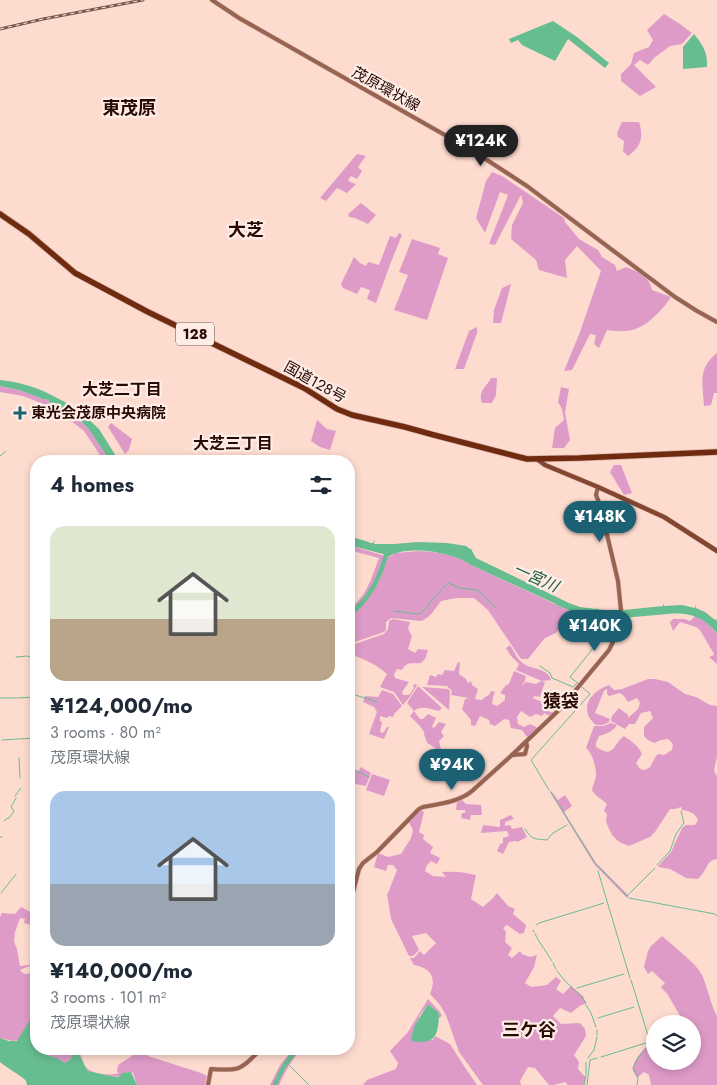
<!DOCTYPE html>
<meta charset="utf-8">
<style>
body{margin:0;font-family:Jost,"Noto Sans JP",sans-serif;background:#f2f2f3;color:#1f2937;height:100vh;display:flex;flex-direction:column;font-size:19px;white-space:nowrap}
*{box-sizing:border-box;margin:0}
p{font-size:16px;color:#747a83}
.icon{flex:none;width:28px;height:28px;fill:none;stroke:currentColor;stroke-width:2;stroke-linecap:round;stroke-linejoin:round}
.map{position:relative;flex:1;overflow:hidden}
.details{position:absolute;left:30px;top:455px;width:325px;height:600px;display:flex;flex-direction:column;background:#fff;border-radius:20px;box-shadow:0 2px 8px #0003}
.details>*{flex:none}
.fabs{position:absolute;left:646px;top:1015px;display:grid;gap:10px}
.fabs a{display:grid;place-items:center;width:55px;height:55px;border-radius:50%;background:#fff;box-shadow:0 2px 8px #0003;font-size:25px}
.price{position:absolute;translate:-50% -42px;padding:0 11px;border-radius:18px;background:#1c6073;color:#fff;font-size:16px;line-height:32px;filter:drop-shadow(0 1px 2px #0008)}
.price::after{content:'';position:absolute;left:50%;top:30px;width:15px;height:11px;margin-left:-8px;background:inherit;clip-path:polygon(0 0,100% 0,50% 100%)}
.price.active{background:#222;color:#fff}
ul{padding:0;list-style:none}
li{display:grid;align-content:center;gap:10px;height:265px;padding:0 20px}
li span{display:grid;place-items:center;height:155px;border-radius:15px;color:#555}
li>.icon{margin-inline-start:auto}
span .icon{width:90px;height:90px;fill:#fffc;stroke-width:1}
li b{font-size:21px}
h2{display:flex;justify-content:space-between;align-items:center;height:60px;padding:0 20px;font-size:21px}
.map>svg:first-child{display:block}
.green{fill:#de9bc8}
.water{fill:#66bd90}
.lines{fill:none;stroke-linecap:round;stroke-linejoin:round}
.stream{stroke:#66bd90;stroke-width:1}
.river{stroke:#66bd90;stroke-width:4.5}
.secondary-casing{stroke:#d7b5aa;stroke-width:5}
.primary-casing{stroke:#d7b5aa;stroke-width:5.5}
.highway-casing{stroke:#d7b5aa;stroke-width:7}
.secondary{stroke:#976452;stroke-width:4}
.primary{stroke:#834630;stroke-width:4.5}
.highway{stroke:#702a0f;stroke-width:5.5}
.rail-casing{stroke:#79594f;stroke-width:3}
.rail{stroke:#feece6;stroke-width:1;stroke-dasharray:4;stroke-linecap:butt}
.poi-dot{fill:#1c6073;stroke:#feece6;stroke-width:2}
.labels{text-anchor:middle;stroke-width:4.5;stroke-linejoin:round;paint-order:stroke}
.shield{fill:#feece6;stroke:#684e46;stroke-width:1}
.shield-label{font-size:14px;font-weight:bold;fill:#280a02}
.street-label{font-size:15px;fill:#280a02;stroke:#feece6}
.poi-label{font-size:15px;font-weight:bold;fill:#280a02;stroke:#feece6;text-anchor:start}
.neighbourhood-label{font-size:16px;font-weight:bold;fill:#280a02;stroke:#feece6}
.water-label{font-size:16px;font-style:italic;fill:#195b3d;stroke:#feece6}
.quarter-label{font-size:18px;font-weight:bold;fill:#280a02;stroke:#feece6}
</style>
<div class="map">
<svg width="717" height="1085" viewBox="0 0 717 1085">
<rect width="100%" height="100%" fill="#fedbcf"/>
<g class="green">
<polygon points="664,14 680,24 692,33 682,44 670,46 654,58 648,65 640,60 634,65 656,87 640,96 621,81 621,74 631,64 634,53 649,47 653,40 647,30"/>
<path d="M622,122H639C644,137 641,147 628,156L623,151L624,141L618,137L617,133Z"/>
<polygon points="357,154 366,156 358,167 362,171 357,179 351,176 348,180 350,182 356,184 347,193 337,188 326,201 320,198"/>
<path d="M492,172L502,176L564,218L565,222L579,239L598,250L602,257L615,265L617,271L626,267C638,272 649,275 652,290L671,297C663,310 646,327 632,330C624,332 615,331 607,330L599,348L594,344L596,335L590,334L572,370L564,371L580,332L601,271L577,246L565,260L567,278L539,270L536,260L511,239L512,225L523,203L521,195L495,245L489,244L508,195L500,192L485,233L476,218L486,181Z"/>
<polygon points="361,203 376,215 368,224 355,218 349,217 348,214"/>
<polygon points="399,233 402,235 391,262 376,303 367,299 370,290 361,287 357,294 343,288 341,284 354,257 360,263 366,266 368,262 379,265 390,236 396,238"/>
<polygon points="412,239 440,248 438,254 448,258 427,320 394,310 408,275 399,272"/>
<polygon points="511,284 501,323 493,323 494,310 502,288"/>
<polygon points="477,327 477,333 464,369 455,369 469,331"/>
<path d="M717,353V393H714L711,405L704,406C703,383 697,369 717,353Z"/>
<path d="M491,378H497L496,395L492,403H482C478,390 486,388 491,378Z"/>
<polygon points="0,386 19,390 43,399 49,400 48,403 51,402 70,413 88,428 110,461 104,461 84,431 58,411 41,403 23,396 0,392"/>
<polygon points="561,387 569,389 565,412 570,440 564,448 552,448 555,428 564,420 562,409 558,402"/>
<polygon points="317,420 327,429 336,431 330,450 320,447 311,441"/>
<polygon points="111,423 132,439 129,450 125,454 108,427"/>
<polygon points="614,465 621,465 632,493 624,495 610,472"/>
<path d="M349,545L385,556L369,594L362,604L349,614V609C367,596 371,579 379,558L349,550Z"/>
<path d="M418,551C436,552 456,554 471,565L574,613L593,618L610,619V622L612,619H618V624L599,623L570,617L556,633L545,638L528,659H521L488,610L474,598H456L441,601C435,609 430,618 421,621L391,618L386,622V630L384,632L349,644V616L359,608L370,595L387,558L396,553Z"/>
<polygon points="695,616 706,622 717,633 717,664 709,657 714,655 714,654 700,630 696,627 680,622 673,631 670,622 673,619 684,619 690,621"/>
<path d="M393,619L410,622L408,629L412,636L408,649L415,653L418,649L428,650L425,659L421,663C413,664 406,661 402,670L397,669L394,674L395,678L409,682L402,692L403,695H409L414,688L413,685L416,684L417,685L409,698L403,705L394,692L380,687L387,674C376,664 365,660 351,654L349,658V646L384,634L388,629L389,621Z"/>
<path d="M510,645C514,651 518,661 524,664C533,670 548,668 551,680L542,681L516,670L519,664L511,656L506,648Z"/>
<polygon points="458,662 460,663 459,674 466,679 468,683 471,681 472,685 478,689 475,699 482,700 485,697 489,695 491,691 495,692 493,697 492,704 497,706 505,700 505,695 500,693 506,685 509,684 514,671 526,676 525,681 521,686 526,682 536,684 541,681 545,682 540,697 534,696 533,698 542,702 545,710 554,713 550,716 544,713 542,716 536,714 530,717 521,711 517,717 518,724 524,727 530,724 538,728 528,737 526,736 522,730 511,728 509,720 504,719 495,726 490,724 489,720 480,716 475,726 471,725 471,720 462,709 465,699 469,698 451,695 452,691 447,686 427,685 430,675 436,677 438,674 442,675 445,670 454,671"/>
<path d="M648,679H655L668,682L685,694L696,697L710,705L717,706V756L714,771L717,776V859C708,860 708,866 703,873C702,875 700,877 698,879L686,878L670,869L659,867L658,866L671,852L682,828L686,825H695L698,820C695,813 690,811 682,810L681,807L675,809H670L655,832L650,837L629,846L619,842L612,835L606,822L607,814L604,811L607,804C601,798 597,798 592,790C593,785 596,779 596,774C596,766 592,753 586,748L594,726H603L611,723L617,725C612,732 606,734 599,736L596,743V747C615,759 612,745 624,736C632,742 638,745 642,754L636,763L640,769L645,770L650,767L656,756L658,754L664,755L672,750L673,744L668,739L661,740L654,743L648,740L644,736V727L653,718L650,711L641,713L635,724H629L625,729L611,721L612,716L619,708L628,715V718L638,709L640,703L637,698L628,702L624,696L620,693L609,696L607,694V689L604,691L595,713L610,719L609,722L603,725H596C577,709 591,691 609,685L614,690L622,689Z"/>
<path d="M418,686L442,708L439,711C431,709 421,705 414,711L420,719H423L428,714L436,718L432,727L434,728L439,722L446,724L441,732L444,736L439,741L441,749L449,755L444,762L443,759L441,758C439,750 435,747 427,743L424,734V732L419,725L410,716L414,711L407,703Z"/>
<polygon points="422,687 448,689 450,691 449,710"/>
<polygon points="382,690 393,694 402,706 395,713 393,717 389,716 387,718 380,716 380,721 382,722 380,732 383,733 387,727 389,727 384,739 369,734 377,712 374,707 363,702 365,696 378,697"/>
<polygon points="349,767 358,772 361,767 371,773 366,786 351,783 349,786 349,781 350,778 349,777"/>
<polygon points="372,774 390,780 384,796 366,790"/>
<polygon points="551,791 558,800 565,795 572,806 564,812 596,863 629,896 627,898 594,864 550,792"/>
<polygon points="462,800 466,804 481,805 482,815 471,815 470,820 461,818 462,813 465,813 465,810 456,810 457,802"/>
<path d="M420,810L424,812L419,832L424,835L423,839L433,847L430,853L440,858L437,864L431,861L427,865L425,871L433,876L446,877L442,872C454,871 464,872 476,875L471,899L483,907L493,898L497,893L508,906L515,909L513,914L526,925L524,933L520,934L507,925L503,928L506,932L505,942L512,948L508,955L512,958L520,951L522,954L530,957L537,955L534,967L525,983L531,987L547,985L556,977L561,981L556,989L563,994L571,986L583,996L586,1004L581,1005L571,1013L560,1008L553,1016L561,1024L580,1023L585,1029L586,1036L574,1055L579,1062L578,1069L586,1078L584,1085H568L565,1082L554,1085H549L535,1068L528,1067L520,1081L521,1085H483L459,1052L446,1015L440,1005L430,994C437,978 431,968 414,965L410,958H414L420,951L424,955L436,943L426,933L412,936L419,950L413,956H409L391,919L387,894L388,893L397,870L393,865H388L386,871L374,867L378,853L388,857L401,854L411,838L413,830L409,822Z"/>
<polygon points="511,815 514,819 505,822 505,826 510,825 512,829 522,827 527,837 517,842 516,841 509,842 503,854 497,851 500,844 503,843 503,838 509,836 507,831 481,833 483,825 500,827 500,820"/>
<polygon points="21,907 32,913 30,920 31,925 24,923 25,919 20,918 15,932 14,942 17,949 20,966 36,964 36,965 27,967 20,970 24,974 36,973 36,1022 30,1020 19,1040 13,1041 0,1038 0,917 2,913 15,914"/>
<path d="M662,936C672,945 697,964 702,975C708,988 710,1003 717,1016V1085H651L649,1075L644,1072L637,1078C637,1077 633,1071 633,1071C631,1063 642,1051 647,1046C650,1044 652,1044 655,1044V1061H692V1024H685L683,1021L668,995L661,987L665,983L652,971L648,974L644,967L648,951L651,946Z"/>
<polygon points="428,999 440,1012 442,1016 439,1018 438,1012 428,1004 420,1015 411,1038 433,1040 435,1036 450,1044 466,1069 477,1085 363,1085 367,1080 396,1069 398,1063 390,1051 408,1032"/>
<path d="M40,1049H77C82,1054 82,1062 87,1068C92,1074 113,1076 119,1073L117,1072L118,1065L141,1050L148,1056L201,1073L207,1076L205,1085H137L133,1073C125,1071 122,1076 115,1077L88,1071L77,1050L73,1051L71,1059L65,1063L57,1058L49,1056L46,1050Z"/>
<path d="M293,1049H302C292,1059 285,1072 279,1085H270L280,1065Z"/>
</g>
<g class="water">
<polygon points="553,21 577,37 609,63 605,68 568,39 555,61 522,45 518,40 511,43 509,39"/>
<path d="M694,34C702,44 708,52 707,67L683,69V47Z"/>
<path d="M0,380C20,382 40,388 57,398C66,402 73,408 82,412L81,413L84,415L85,414V416L99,429L119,461H110L88,428L77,418L51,402L48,403L49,400L43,399L19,390L0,386Z"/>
<path d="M349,536L369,542L370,538L369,543H373L375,539L374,544H394L418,542L447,543L466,546L470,549L473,548L471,549L476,558L569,603L580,607L596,609L597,607V609L612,611L623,610L624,607V610L663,606V603L664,606L682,605L695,608L696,604V608L705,612L715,620L717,618L716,620L717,621V633C698,611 682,612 656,615C641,616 627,618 612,619V622H610V619C591,619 574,613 557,605L556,606V604L471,565C454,552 406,544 388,557L383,554L349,545Z"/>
<path d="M428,1004L438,1012L439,1015C438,1036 435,1045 412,1041L411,1038L415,1025Z"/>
<path d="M30,1020H33L36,1022V1032L34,1041L36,1049L45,1050L49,1056L57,1058L65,1063L71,1059L72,1052L77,1050L86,1068L88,1071L115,1077H118L123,1073L131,1072L137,1085H27C26,1084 27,1082 26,1081C25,1078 4,1066 0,1062V1038L9,1041H17Z"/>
</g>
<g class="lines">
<g class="stream">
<polyline points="0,456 6,451"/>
<polyline points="443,588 448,583 460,588 476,590 479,591 495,607"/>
<polyline points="394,611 418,614 421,613 441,590"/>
<polyline points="16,657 27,656 36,659"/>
<polyline points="540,666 550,673 552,678 573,687 577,683"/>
<polyline points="579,684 570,677 610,627"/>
<polyline points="349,693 377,702"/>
<polyline points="0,698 16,698"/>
<polyline points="17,698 36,697"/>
<polyline points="19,739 36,738"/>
<polyline points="2,740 18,739"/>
<polyline points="19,758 20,778"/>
<polyline points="349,767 369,777"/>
<polyline points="549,790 531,760 590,694 582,687"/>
<polyline points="551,792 595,863 627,896 655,868"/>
<polyline points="15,796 21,788"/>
<polyline points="4,821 8,818 9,818 14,811 11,807 16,798"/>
<path d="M525,829C532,840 535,839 547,840L553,833L567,825"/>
<polyline points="0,837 2,837"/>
<polyline points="657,865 670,851 676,834 684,823 681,811"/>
<polyline points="598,871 630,978"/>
<polyline points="1,893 16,874"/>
<polyline points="629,898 715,914 717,916"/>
<polyline points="536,925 539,923 604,903"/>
<polyline points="533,930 534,932"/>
<polyline points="535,934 537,937"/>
<polyline points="537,938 552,961"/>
<polyline points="553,963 556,969"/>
<polyline points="557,971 565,981 582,997 586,1003"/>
<polyline points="631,980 650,1042 655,1041"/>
<polyline points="577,988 624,974"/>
<polyline points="586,1005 591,1013 596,1027"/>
<polyline points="598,1018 634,1007"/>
<polyline points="597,1030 597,1035"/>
<polyline points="601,1057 646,1043"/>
<polyline points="588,1058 594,1050 597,1037"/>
<polyline points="290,1066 309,1085"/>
<polyline points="584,1085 586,1075 586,1062"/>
<polyline points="587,1085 590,1060 597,1058"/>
<polyline points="637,1085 638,1078 633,1068 638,1058 649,1045"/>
</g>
<g class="river">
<path d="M349,615C370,599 380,577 387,552"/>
<path d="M275,1085C280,1071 287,1060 298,1049"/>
</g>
<defs>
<g id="secondary">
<polyline points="212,0 239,18 473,151 527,186 675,297 697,311 717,322"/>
<polyline points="512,755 525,754 527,746 526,742"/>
<path d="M349,902L353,892L359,869L363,863L377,852L419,809L423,807C439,804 459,802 472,791L512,755L560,709L609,650L615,638L620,625L621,611L618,581L600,505L596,495L598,487"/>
<path d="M208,1085L211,1069C241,1071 240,1070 261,1049"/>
</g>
<polyline id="primary" points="537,459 545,465 598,487 664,517 717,551"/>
<polyline id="highway" points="0,214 29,234 75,273 148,312 304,388 337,409 352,415 405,427 434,435 527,459 579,458 717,452"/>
</defs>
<use href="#secondary" class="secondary-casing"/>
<use href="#primary" class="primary-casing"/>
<use href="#highway" class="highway-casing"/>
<use href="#secondary" class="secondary"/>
<use href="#primary" class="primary"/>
<use href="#highway" class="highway"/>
<defs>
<polyline id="rail" points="0,29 43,19 143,0"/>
</defs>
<use href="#rail" class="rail-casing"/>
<use href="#rail" class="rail"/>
</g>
<path class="poi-dot" d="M17.5 405.5h5v5h5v5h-5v5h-5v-5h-5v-5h5z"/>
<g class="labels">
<rect class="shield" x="176" y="322.5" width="38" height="23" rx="4"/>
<g class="shield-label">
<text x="195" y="339">128</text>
</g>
<g class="street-label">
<text transform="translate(386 89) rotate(29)" y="5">茂原環状線</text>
<text transform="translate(315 382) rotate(29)" y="5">国道128号</text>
</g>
<g class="poi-label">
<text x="31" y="418">東光会茂原中央病院</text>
</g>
<g class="neighbourhood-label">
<text x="122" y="395">大芝二丁目</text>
<text x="233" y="449">大芝三丁目</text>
</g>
<g class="water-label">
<text transform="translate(536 577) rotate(24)" y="6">一宮川</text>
</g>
<g class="quarter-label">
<text x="129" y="114">東茂原</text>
<text x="246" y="236">大芝</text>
<text x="561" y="707">猿袋</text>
<text x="529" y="1036">三ケ谷</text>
</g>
</g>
</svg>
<div class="fabs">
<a><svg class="icon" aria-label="layers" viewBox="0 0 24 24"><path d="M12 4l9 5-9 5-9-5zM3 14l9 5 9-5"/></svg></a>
</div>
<b class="price active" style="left:481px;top:167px">¥124K</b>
<b class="price" style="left:600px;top:543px">¥148K</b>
<b class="price" style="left:595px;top:652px">¥140K</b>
<b class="price" style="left:452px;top:791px">¥94K</b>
<section class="details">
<h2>4 homes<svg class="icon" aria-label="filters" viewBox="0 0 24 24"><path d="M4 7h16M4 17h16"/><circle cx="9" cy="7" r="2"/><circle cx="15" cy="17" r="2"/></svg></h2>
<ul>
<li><span style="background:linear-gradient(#dfe7d0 60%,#b9a48a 0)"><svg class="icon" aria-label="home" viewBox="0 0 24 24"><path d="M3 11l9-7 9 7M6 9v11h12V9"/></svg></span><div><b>¥124,000/mo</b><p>3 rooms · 80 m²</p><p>茂原環状線</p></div></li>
<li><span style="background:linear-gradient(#a9c7e8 60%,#9aa5b1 0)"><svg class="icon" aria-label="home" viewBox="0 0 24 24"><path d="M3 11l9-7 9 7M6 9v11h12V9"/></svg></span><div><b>¥140,000/mo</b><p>3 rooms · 101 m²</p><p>茂原環状線</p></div></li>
</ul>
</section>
</div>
